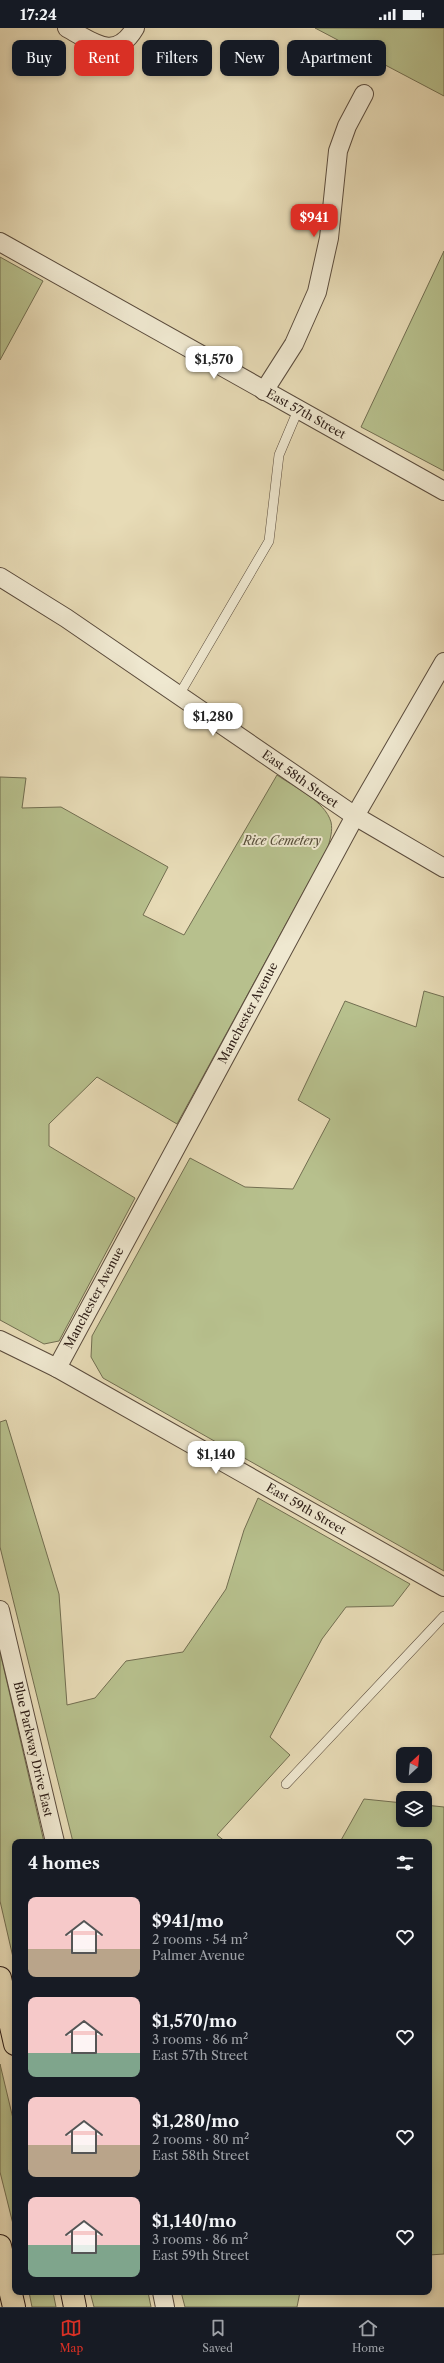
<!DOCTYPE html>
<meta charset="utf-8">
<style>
body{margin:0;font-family:"Libre Caslon Text",serif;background:#20242c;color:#f1f3f6;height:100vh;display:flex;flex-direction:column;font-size:15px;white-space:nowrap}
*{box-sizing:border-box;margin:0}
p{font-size:13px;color:#9ea1a6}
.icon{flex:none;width:22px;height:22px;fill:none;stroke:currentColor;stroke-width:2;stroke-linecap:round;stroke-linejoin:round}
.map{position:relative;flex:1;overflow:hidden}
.side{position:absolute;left:12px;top:1811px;width:420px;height:456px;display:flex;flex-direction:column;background:#171b24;border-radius:8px;box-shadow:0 2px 6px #0003}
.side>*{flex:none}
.hud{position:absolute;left:12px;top:12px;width:420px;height:36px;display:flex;gap:8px}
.needle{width:26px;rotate:26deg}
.fabs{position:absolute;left:396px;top:1719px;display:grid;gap:8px}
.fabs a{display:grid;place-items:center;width:36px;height:36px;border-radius:8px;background:#171b24;box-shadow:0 2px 6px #0003;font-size:20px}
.price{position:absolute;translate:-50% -34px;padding:0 9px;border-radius:8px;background:#fff;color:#222;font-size:13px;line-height:26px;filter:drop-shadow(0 1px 2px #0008)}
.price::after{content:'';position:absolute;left:50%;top:24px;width:12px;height:9px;margin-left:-6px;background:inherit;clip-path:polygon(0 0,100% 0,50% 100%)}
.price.selected{background:#d93025;color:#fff}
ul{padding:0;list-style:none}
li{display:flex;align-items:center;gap:12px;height:100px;padding:0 16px}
li span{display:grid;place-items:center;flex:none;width:112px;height:80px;border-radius:8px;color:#555}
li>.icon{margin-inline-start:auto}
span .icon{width:48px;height:48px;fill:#fffc;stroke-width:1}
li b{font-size:17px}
h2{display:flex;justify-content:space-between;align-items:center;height:48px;padding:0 16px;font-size:17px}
.tag{padding:0 14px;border-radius:8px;background:#171b24;box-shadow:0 2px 6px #0003;font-size:14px;line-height:36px}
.tag.selected{background:#d93025;color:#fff}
.status{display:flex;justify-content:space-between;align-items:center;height:28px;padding:0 20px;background:#171b24;direction:ltr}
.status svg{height:11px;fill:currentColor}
.tab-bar{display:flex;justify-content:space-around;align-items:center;height:56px;border-top:1px solid #363941;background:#171b24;font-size:11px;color:#9ea1a6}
.tab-bar a{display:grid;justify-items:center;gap:2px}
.tab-bar .selected{color:#d93025}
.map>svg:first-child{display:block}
.green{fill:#b7c08d;stroke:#726e51}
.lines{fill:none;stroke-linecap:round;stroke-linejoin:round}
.lane-casing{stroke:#5b4c3d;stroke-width:10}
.street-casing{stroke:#5b4c3d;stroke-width:20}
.highway-casing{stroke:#2c1c15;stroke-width:24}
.lane{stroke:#efe8d0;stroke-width:9}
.street{stroke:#efe8d0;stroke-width:18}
.highway{stroke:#e7dbb6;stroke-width:22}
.labels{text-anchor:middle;stroke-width:4;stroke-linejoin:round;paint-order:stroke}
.street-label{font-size:12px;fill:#2c1c15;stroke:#efe8d0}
.park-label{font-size:12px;font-style:italic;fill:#564d39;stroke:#efe8d0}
</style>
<div class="status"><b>17:24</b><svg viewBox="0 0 49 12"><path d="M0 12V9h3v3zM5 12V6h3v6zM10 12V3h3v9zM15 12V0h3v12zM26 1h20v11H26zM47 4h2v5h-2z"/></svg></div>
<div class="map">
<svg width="444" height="2279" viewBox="0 0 444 2279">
<rect width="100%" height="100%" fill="#e7dbb6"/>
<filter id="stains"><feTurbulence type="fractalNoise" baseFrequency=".005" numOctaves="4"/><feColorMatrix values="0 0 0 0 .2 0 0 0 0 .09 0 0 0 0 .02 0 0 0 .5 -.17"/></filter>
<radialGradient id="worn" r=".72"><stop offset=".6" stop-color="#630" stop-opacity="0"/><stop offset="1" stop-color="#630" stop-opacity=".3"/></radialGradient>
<g class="green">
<polygon points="315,0 444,0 444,68"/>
<polygon points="444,223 444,443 361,399"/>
<polygon points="0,229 43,253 0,332"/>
<path d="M277,747C294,759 325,773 331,794C333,803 330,811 328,819L177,1096L97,1049L49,1096V1118L135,1170L59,1313L44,1316L0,1292V749L26,750L22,780L61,779L168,839L143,887L184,907Z"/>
<polygon points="424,963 444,969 444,1543 103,1350 91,1329 92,1308 190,1130 245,1159 293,1161 330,1091 298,1072 345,973 416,999"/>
<polygon points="6,1392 59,1566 67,1677 95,1670 126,1633 183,1624 226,1561 244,1502 258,1470 410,1556 393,1578 346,1579 322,1611 270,1709 290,1727 217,1807 226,1814 73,1814 0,1519 0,1394"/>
<polygon points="0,1624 44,1814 15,1814 15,1938 0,1873"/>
<polygon points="364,1771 403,1775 403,1792 425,1792 425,1777 444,1779 444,2226 429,2227 429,1814 340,1814"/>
<polygon points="0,2036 15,2099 15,2204 0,2144"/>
<polygon points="29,2264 53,2264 56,2279 32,2279"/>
<polygon points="90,2264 148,2264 151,2279 94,2279"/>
<polygon points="181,2264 300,2264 297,2279 185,2279"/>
</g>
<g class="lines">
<defs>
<g id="lane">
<polyline points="179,667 269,513 279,427 298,382"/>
<polyline points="286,1756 444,1588"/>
</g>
<g id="street">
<path d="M67,0C93,14 115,34 135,0"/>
<polyline points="0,214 444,463"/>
<polyline points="264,363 294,316 317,264 329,210 338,123 347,98 364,66"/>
<polyline points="0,549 66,590 355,788 444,840"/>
<polyline points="0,1312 57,1340 444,1559"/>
<polyline points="57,1340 355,788 444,634"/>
<polyline points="0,1582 55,1814"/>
<polyline points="162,2264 165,2279"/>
</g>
<g id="highway">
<polyline points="0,1950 15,2016"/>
<polyline points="0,2218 14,2279"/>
<polyline points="72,2264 75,2279"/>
</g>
</defs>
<use href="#lane" class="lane-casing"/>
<use href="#street" class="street-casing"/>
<use href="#highway" class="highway-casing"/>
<use href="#lane" class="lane"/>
<use href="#street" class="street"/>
<use href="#highway" class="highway"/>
</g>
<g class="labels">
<g class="street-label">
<text transform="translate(306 386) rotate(29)" y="4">East 57th Street</text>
<text transform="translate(300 751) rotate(35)" y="4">East 58th Street</text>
<text transform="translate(248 985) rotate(-62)" y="4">Manchester Avenue</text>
<text transform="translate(94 1270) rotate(-62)" y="4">Manchester Avenue</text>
<text transform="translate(306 1481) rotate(30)" y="4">East 59th Street</text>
<text transform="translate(33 1721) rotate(77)" y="4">Blue Parkway Drive East</text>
</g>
<g class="park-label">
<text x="282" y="817">Rice Cemetery</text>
</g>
</g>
<rect width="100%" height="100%" filter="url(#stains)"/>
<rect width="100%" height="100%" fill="url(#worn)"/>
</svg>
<div class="fabs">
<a><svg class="needle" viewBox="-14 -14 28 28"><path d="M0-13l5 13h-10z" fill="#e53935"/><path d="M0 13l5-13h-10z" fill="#9ea1a6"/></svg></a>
<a><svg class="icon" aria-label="layers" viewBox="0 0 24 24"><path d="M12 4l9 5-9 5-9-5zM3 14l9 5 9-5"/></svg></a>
</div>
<b class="price selected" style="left:314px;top:210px">$941</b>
<b class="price" style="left:214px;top:352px">$1,570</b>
<b class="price" style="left:213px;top:709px">$1,280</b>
<b class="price" style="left:216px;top:1447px">$1,140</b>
<div class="hud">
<a class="tag">Buy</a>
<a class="tag selected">Rent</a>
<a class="tag">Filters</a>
<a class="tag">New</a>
<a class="tag">Apartment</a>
</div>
<section class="side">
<h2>4 homes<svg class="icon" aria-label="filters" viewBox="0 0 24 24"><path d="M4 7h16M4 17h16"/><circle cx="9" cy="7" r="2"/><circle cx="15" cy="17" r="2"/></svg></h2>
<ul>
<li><span style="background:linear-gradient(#f6c9c9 65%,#b9a48a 0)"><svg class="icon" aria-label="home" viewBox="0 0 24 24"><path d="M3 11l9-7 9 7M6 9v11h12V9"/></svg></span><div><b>$941/mo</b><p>2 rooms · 54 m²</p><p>Palmer Avenue</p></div><svg class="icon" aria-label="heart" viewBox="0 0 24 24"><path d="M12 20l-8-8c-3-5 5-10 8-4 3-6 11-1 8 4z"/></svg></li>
<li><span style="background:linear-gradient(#f6c9c9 70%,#7fa58c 0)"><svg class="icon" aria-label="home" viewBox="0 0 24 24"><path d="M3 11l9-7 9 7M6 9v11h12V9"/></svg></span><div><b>$1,570/mo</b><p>3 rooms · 86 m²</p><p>East 57th Street</p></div><svg class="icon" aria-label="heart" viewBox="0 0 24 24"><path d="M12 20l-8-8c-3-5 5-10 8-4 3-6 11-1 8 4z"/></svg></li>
<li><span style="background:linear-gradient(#f6c9c9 60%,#b9a48a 0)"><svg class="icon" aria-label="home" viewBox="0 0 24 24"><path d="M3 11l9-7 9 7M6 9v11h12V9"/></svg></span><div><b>$1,280/mo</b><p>2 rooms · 80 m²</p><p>East 58th Street</p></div><svg class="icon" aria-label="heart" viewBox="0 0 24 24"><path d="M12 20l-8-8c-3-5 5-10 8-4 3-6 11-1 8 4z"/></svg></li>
<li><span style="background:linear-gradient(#f6c9c9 60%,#7fa58c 0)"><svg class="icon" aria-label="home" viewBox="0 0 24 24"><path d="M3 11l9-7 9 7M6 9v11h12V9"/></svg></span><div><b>$1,140/mo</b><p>3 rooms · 86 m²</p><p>East 59th Street</p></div><svg class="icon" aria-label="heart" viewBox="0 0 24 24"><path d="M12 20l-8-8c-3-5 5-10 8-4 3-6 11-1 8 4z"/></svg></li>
</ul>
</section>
</div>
<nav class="tab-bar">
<a class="selected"><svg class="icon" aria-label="map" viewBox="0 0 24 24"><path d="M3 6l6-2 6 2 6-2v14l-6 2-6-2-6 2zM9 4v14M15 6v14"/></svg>Map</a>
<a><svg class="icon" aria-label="saved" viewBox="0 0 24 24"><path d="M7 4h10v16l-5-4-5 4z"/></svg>Saved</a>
<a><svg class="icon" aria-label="home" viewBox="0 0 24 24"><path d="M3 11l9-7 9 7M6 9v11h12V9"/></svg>Home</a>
</nav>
